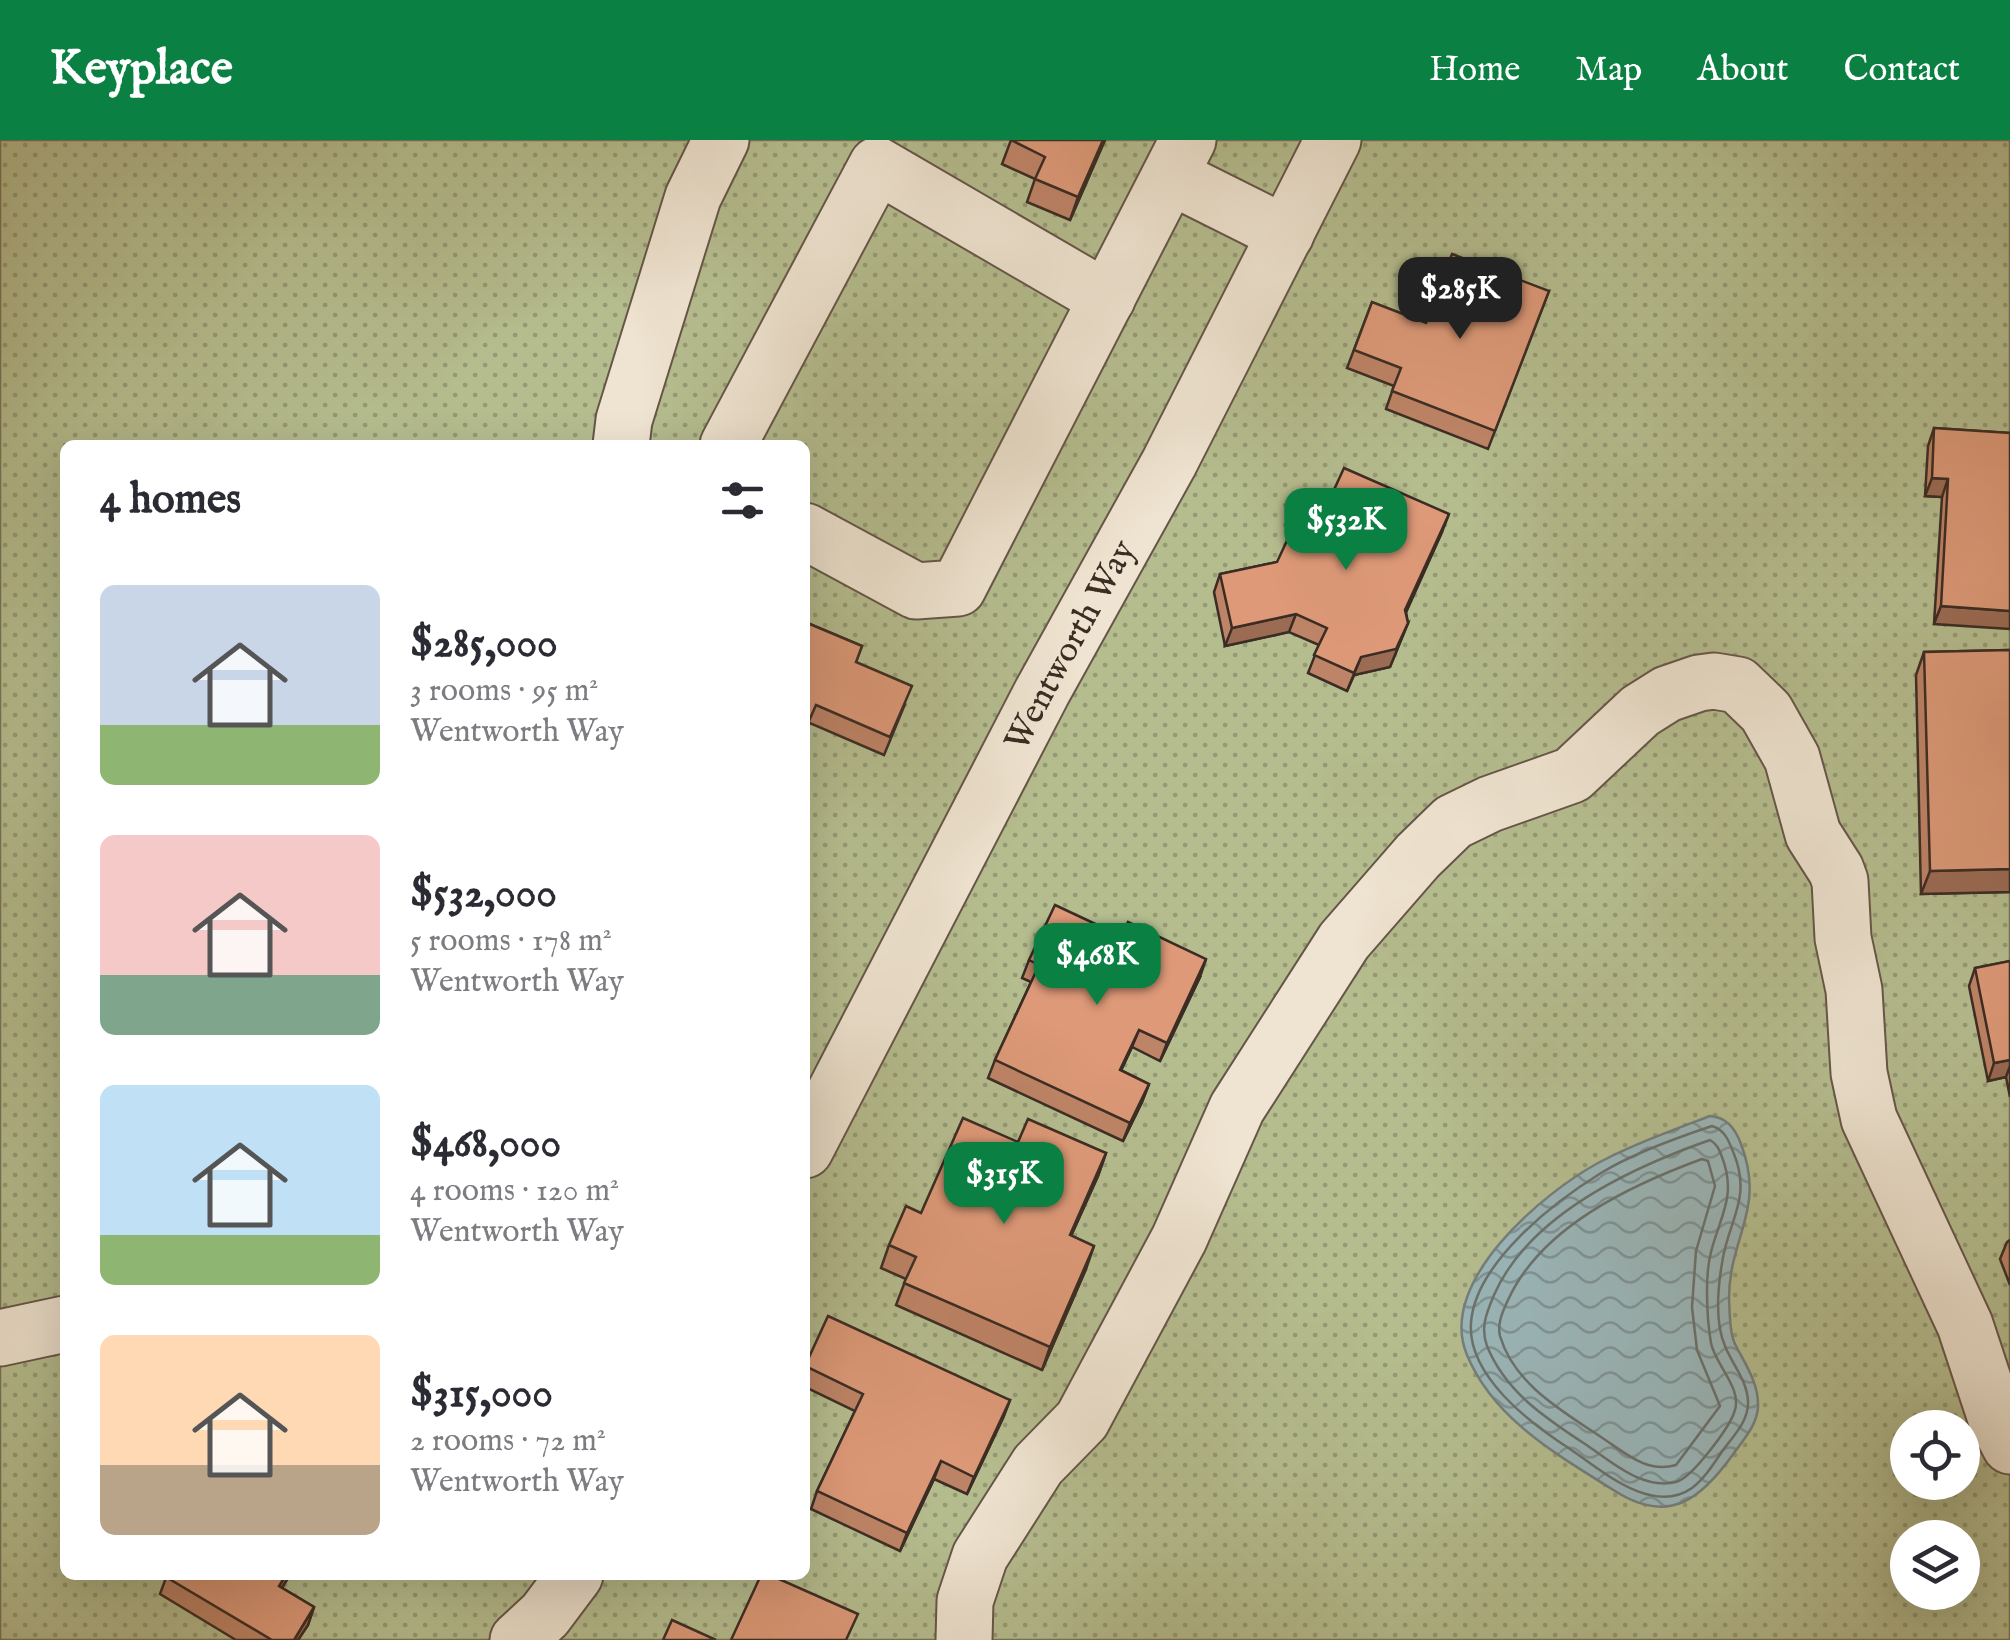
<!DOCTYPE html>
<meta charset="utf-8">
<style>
body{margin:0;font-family:"IM FELL English",serif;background:#f2f2f3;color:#2b2b33;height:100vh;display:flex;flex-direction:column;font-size:38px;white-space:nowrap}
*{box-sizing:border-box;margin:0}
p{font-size:32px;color:#7c7c81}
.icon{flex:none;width:55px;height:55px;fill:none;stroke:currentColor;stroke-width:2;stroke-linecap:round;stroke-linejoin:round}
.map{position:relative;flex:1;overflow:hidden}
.details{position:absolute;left:60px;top:300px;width:750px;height:1140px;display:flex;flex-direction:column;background:#fff;border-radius:15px;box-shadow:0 10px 40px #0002}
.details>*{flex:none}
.controls{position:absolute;left:1890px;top:1270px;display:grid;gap:20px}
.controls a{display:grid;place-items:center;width:90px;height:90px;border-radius:50%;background:#fff;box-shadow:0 10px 40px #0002;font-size:50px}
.price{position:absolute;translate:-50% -85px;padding:0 22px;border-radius:20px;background:#0b8043;color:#fff;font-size:32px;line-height:65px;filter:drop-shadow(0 2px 5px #0008)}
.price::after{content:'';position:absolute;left:50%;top:60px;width:30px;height:22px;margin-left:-15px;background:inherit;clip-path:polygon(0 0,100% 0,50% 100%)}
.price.current{background:#222;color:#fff}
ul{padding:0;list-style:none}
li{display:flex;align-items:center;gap:30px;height:250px;padding:0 40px}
li span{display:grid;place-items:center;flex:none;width:280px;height:200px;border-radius:15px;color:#555}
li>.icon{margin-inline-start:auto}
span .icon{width:120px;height:120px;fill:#fffc;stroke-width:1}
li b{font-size:42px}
h2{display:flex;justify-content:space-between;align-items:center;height:120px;padding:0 40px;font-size:42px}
header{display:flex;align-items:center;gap:60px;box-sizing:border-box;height:140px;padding:0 50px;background:#0b8043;color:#fff}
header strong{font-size:48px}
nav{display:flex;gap:55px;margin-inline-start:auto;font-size:35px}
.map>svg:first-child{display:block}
.grass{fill:url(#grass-dots);stroke:#78745a;stroke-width:2.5;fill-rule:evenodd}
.water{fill:url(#water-waves);stroke:#747f7d;stroke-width:2.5}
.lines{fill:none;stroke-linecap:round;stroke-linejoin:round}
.shore{stroke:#6a716e;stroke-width:2.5}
.minor-casing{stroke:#665649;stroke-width:59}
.minor{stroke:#efe4d1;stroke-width:55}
.wall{fill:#be8467;stroke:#3b2c24;stroke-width:2.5}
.shaded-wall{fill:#9b6b54;stroke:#3b2c24;stroke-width:2.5}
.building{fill:#dd9978;stroke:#3b2c24;stroke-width:2.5}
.labels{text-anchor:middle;stroke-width:10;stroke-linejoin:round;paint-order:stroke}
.street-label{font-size:35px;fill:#3b2c24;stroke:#efe4d1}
</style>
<header>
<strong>Keyplace</strong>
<nav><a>Home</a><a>Map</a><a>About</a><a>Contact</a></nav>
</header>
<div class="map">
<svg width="2010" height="1500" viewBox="0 0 2010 1500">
<defs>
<pattern id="grass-dots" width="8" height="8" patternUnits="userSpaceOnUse" patternTransform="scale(2.5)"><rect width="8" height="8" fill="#b5bd8f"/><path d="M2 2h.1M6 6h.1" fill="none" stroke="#949a75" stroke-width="1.8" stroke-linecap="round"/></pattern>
<pattern id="water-waves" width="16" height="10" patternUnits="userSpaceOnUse" patternTransform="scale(2.5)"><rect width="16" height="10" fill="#9ab6b9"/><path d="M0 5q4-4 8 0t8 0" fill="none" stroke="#7f9496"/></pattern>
</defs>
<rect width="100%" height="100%" fill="#e6d5b8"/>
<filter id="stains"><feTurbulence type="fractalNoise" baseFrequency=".002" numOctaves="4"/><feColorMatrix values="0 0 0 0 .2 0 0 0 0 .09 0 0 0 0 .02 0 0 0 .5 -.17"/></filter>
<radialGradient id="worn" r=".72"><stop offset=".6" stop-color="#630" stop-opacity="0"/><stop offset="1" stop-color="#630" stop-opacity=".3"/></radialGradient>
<path class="grass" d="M0,0H2010V1500H0ZM65,305H805V1435H65ZM1908,1288H1962V1342H1908ZM1908,1398H1962V1452H1908Z"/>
<path class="water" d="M1710,976C1727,977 1736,990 1741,1004C1766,1070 1729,1096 1729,1159C1730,1172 1729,1192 1735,1204C1745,1224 1759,1243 1758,1267C1757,1285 1744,1299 1734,1313C1702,1358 1670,1386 1615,1351C1558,1315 1494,1280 1467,1215C1436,1142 1543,1053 1598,1023C1634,1004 1673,990 1710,976Z"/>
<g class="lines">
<g class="shore">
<path d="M1712,986C1725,990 1729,1001 1734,1014C1752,1059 1728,1081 1722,1123C1718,1147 1715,1183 1725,1206C1732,1224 1747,1240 1748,1261C1749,1282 1732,1297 1721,1313C1713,1325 1704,1339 1692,1348C1652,1376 1601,1330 1570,1309C1531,1284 1467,1236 1471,1183C1475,1123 1554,1062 1601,1033C1630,1015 1679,997 1712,986Z"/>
<path d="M1710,1000C1717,1004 1719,1009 1722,1017C1737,1056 1720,1076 1711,1112C1708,1124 1707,1137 1707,1150C1707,1167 1708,1186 1711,1203C1715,1225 1744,1249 1734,1273C1728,1289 1692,1338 1676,1342C1643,1350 1613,1323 1588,1306C1547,1279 1506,1253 1487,1206C1480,1187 1487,1172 1494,1155C1529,1075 1633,1027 1710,1000Z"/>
<path d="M1702,1019L1708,1021L1715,1046L1696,1111L1692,1167L1697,1210L1720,1266L1676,1325C1647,1334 1624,1312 1601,1297C1562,1271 1514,1244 1500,1196C1497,1183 1503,1171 1508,1160C1541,1087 1631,1045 1702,1019Z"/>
</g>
<defs>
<g id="minor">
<polyline points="1170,36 1286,94"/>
<polyline points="621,305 624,280 693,57 721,0"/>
<polyline points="728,305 877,25 1107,159"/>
<polyline points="805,391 916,451 958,448 1188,0"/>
<path id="s1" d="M805,1010L1042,552L1169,323L1333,0"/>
<polyline points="0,1198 65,1184"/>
<polyline points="518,1500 545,1475 575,1435"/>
<polyline points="964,1500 965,1461 980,1416 1038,1325 1082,1280 1179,1099 1237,968 1344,801 1418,716 1453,682 1490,664 1572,635 1640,571 1667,554 1699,543 1714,541 1738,545 1766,572 1792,618 1813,694 1836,730 1840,741 1843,798 1854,850 1859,933 1869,979 1965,1185 1996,1279 2010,1306"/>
</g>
</defs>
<use href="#minor" class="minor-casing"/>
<use href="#minor" class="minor"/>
</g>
<g class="wall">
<polygon points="1011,0 1105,0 1070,80 1027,62 1035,39 1002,24"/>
<polygon points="1549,151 1488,309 1386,269 1394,246 1347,228 1372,162 1426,183"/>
<polygon points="1934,288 2010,293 1934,484 1942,357 1925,356 1928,306"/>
<polygon points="1333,352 1442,392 1406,472 1408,483 1390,527 1354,535 1347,551 1308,533 1319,505 1289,492 1225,506 1214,452 1220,434 1277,422 1322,403 1330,386 1327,370"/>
<polygon points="805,482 862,506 856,522 905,564 884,615 810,583 805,593"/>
<polygon points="2010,510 2010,752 1921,754 1916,535 1924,512"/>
<polygon points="1029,820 1200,837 1160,921 1132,907 1121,930 1149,944 1142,962 1123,1001 988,938 995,920 1031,842 1022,838"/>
<polygon points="2010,821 2010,957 2006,937 1988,941 1969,846 1975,828"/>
<polygon points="1018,1002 1106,1013 1098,1036 1071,1096 1086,1129 1042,1230 896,1165 906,1139 881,1128 889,1105 921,1073"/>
<polygon points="2010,1100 2010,1145 2000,1119 2007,1102"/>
<polygon points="805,1225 1010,1260 1003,1278 967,1354 934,1339 900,1411 811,1369 817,1351 855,1271 805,1247"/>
<polygon points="167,1435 282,1448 314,1467 308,1485 298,1500 236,1500 160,1454"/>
</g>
<g class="shaded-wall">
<polygon points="1103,0 1105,0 1070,80 1078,57"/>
<polygon points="1932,338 1948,339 1942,357 1925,356"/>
<polygon points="1449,374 1442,392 1399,488 1405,470"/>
<polygon points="1941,466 2010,471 2010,489 1934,484"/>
<polygon points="1296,474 1289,492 1225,506 1232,488"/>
<polygon points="1408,483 1390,527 1354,535 1347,551 1361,517"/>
<polygon points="2010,729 2010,752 1921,754 1930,731"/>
<polygon points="1206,819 1200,837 1160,921 1167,903"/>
<polygon points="1139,890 1132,907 1113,948 1120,930"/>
<polygon points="2010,920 2010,926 2006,937 1988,941 1994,923"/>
<polygon points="1149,944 1142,962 1123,1001 1130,983"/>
<polygon points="1106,1013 1098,1036 1061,1118 1070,1095"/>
<polygon points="1094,1106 1086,1129 1042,1230 1050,1207"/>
<polygon points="1010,1260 1003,1278 967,1354 974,1337"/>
<polygon points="941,1321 934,1339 900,1411 907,1393"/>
<polygon points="286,1435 290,1435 272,1464 279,1446"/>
<polygon points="314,1467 308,1485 298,1500 294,1500"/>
</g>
<g class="building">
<polygon points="1011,0 1103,0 1078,57 1035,39 1045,17"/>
<polygon points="1452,114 1549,151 1495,291 1392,251 1401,228 1354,210 1372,162 1426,183"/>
<polygon points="1934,288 2010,293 2010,471 1941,466 1948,339 1932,338"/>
<polygon points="1344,328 1449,374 1405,470 1408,483 1396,509 1361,517 1354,533 1314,515 1327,488 1296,474 1232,488 1220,434 1277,422 1292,390 1322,403 1337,371 1333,352"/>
<polygon points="805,482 862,506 856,522 912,546 890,597 816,565 805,590"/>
<polygon points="2010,510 2010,729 1930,731 1924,512"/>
<polygon points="1055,765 1121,796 1128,782 1206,819 1167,903 1139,890 1120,930 1149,944 1130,983 995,920 1039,825 1029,820"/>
<polygon points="2010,821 2010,920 1994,923 1975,828"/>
<polygon points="963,978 1018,1002 1028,979 1106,1013 1070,1095 1094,1106 1050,1207 904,1143 916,1117 889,1105 906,1066 921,1073"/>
<polygon points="828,1176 1010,1260 974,1337 941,1321 907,1393 817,1351 863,1254 805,1226"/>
<polygon points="167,1435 286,1435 279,1446 314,1467 294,1500 272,1500 166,1437"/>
<polygon points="761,1435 770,1435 858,1474 846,1500 731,1500"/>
<polygon points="672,1480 716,1500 663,1500"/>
</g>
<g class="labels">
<g class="street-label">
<text dy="12" stroke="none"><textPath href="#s1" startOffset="570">Wentworth Way</textPath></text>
</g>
</g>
<rect width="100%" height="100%" filter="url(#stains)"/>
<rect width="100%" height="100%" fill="url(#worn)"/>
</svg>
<div class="controls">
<a><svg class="icon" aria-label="locate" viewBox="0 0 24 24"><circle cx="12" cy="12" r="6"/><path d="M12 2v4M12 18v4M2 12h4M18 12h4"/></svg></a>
<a><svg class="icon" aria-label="layers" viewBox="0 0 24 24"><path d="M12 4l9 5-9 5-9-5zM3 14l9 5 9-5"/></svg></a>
</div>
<b class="price current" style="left:1460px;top:202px">$285K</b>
<b class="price" style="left:1346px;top:433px">$532K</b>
<b class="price" style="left:1097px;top:868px">$468K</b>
<b class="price" style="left:1004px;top:1087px">$315K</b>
<section class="details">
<h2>4 homes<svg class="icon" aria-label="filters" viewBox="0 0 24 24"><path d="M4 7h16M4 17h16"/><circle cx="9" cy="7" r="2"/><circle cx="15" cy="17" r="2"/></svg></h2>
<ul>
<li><span style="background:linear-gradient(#c9d6e8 70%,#8fb573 0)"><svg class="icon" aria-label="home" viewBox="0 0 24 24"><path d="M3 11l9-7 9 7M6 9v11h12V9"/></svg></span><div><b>$285,000</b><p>3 rooms · 95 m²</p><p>Wentworth Way</p></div></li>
<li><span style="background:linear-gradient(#f6c9c9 70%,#7fa58c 0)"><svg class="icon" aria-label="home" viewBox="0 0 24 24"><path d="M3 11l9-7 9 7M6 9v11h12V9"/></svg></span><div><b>$532,000</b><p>5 rooms · 178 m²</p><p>Wentworth Way</p></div></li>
<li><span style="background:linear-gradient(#bfe0f5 75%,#8fb573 0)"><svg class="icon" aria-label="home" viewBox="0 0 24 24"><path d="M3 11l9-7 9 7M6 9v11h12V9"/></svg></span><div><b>$468,000</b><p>4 rooms · 120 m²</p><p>Wentworth Way</p></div></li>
<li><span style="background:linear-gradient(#ffd9b3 65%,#b9a48a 0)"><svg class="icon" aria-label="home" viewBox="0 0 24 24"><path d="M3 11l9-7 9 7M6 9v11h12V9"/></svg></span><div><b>$315,000</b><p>2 rooms · 72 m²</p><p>Wentworth Way</p></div></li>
</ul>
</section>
</div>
